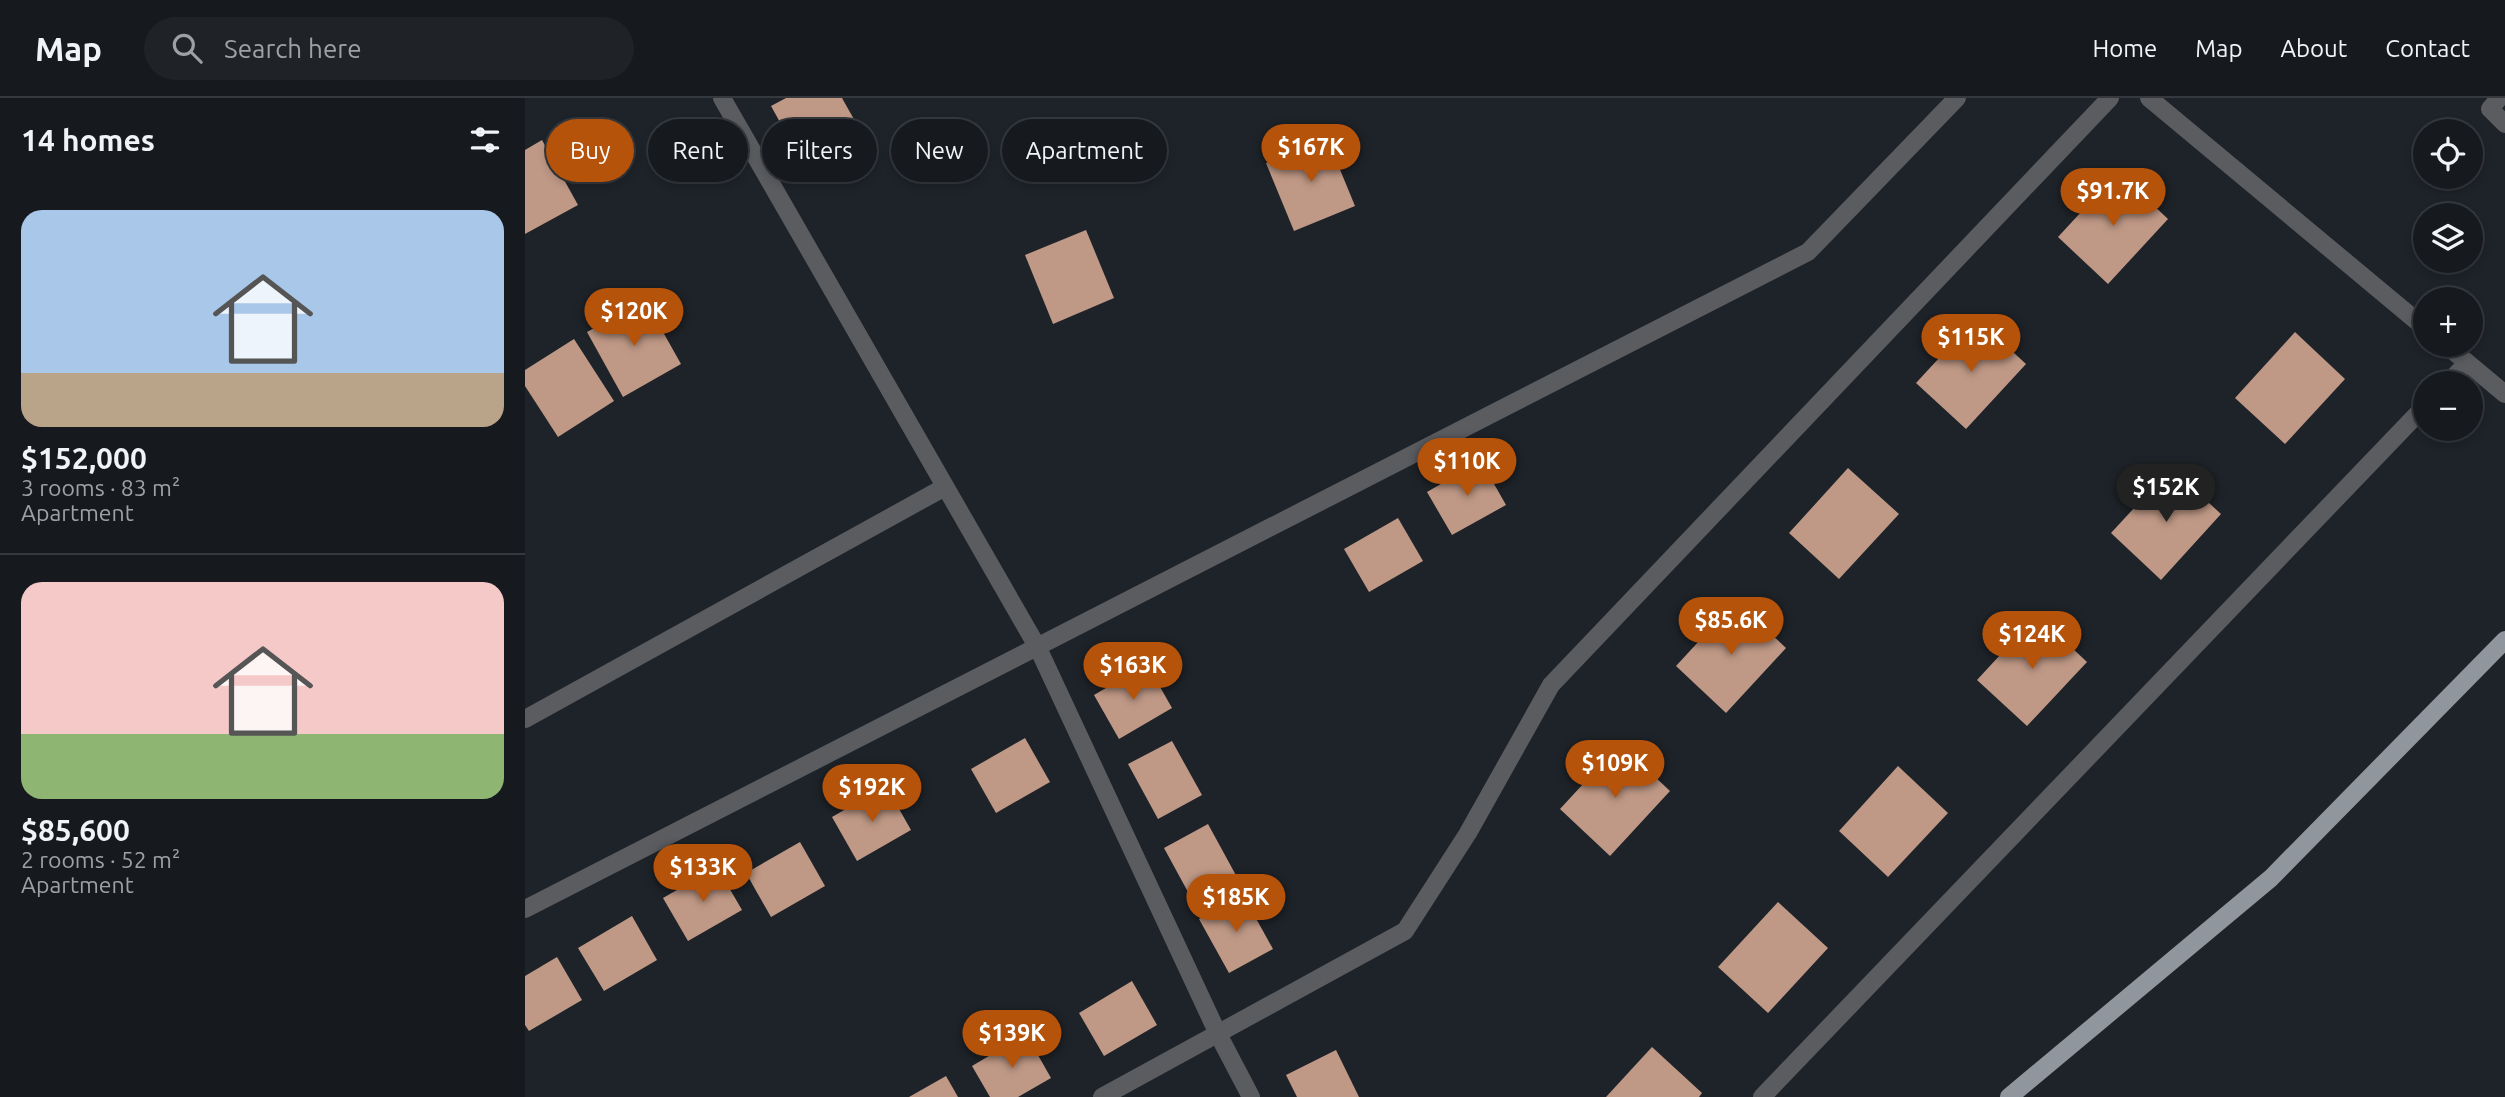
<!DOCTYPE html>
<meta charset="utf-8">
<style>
body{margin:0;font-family:Ubuntu,sans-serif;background:#1f2328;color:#f1f3f6;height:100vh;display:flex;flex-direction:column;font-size:26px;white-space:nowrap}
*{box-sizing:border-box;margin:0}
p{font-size:23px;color:#9ea1a4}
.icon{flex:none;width:38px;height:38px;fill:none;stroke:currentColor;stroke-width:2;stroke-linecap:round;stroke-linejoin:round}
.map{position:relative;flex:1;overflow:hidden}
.details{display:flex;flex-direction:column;background:#161a1f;width:525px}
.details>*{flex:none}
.hud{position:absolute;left:21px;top:21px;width:665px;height:63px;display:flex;gap:14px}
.buttons{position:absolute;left:1888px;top:21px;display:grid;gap:14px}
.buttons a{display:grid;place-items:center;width:70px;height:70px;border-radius:50%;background:#161a1f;box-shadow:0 4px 10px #0003,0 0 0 2px #35383d;font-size:35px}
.price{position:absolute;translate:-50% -60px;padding:0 16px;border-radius:24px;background:#b45309;color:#fff;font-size:23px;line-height:46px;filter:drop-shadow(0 2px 4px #0008)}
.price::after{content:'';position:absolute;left:50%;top:42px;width:21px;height:16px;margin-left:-10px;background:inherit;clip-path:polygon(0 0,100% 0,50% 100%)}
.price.current{background:#222;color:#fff}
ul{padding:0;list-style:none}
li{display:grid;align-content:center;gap:14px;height:371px;padding:0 21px}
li+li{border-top:2px solid #35383d}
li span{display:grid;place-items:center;height:217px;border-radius:21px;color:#555}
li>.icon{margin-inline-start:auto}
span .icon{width:126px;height:126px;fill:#fffc;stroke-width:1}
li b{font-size:30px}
h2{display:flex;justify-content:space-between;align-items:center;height:84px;padding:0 21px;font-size:30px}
.pill{padding:0 24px;border-radius:32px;background:#161a1f;box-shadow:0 4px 10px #0003,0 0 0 2px #35383d;font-size:24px;line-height:63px}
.pill.current{background:#b45309;color:#fff}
header{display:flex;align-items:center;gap:42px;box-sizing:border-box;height:98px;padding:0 35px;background:#161a1f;border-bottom:2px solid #35383d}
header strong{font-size:33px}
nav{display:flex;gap:38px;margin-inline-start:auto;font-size:24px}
.search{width:490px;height:63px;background:#1f2328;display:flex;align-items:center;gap:18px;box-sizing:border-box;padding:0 24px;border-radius:38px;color:#9ea1a4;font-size:26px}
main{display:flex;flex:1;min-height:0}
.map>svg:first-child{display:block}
.building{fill:#c09986}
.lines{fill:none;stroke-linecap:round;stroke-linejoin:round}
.minor{stroke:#5a5c60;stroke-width:18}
.major{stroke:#90969d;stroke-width:18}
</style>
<header>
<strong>Map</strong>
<div class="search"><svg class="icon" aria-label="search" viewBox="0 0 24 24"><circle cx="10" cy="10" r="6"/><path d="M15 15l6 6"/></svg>Search here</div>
<nav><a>Home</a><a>Map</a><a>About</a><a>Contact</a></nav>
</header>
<main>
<section class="details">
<h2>14 homes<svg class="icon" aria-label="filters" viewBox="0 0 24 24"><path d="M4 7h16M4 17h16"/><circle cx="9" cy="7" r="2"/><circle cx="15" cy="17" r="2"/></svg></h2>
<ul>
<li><span style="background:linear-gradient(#a9c7e8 75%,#b9a48a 0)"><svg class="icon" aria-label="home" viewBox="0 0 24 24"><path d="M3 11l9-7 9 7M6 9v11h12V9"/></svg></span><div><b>$152,000</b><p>3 rooms · 83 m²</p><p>Apartment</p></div></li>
<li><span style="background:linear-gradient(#f6c9c9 70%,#8fb573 0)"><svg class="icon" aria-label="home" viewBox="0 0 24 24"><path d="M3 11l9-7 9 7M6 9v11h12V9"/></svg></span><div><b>$85,600</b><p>2 rooms · 52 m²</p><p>Apartment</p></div></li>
</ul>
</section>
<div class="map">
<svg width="1980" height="999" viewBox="0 0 1980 999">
<rect width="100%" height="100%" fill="#1e2329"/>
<g class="building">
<polygon points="261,0 317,0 340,41 282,73 246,8"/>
<polygon points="802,40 830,108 769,133 741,65"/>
<polygon points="17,42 53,107 0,136 0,52"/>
<polygon points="1593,74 1643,121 1583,186 1533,139"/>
<polygon points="561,132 589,200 528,226 500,157"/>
<polygon points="120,202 156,266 98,299 62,234"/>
<polygon points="1451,220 1501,266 1441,331 1391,285"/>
<polygon points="1770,234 1820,281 1760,346 1710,300"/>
<polygon points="49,241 89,303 33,339 0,288 0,272"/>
<polygon points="956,363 981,407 927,437 902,394"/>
<polygon points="1323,370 1374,416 1314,481 1264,435"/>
<polygon points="1646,370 1696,416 1636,482 1586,435"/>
<polygon points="873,420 898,463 844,494 819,451"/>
<polygon points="1211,503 1261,550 1201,615 1151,568"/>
<polygon points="1512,517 1562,564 1502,628 1452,582"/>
<polygon points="622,566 647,610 594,641 569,597"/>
<polygon points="500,640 525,684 471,715 446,671"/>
<polygon points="647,643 677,697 633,721 603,666"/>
<polygon points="1095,646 1145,693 1085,758 1035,711"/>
<polygon points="1373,668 1423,715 1363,779 1314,733"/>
<polygon points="361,688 386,732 332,763 307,719"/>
<polygon points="683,726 713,781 669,805 639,750"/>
<polygon points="275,744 300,788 246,819 221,775"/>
<polygon points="192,769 217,812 163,843 138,800"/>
<polygon points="718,797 748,851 704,875 674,821"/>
<polygon points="1253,804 1303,850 1243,915 1193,869"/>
<polygon points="107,818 132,862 79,893 53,850"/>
<polygon points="32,859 57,902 4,933 0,927 0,878"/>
<polygon points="607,883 632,927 579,958 554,915"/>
<polygon points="501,936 526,980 493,999 465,999 447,968"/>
<polygon points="1127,949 1177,995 1174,999 1081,999"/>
<polygon points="811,952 834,999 772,999 761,977"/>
<polygon points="421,978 433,999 384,999"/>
</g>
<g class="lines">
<g class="minor">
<polyline points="197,0 513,550 693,936 726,999"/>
<polyline points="1624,0 1900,230"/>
<polyline points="1974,0 1965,11 1980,26"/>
<polyline points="1921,247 1980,296"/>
<polyline points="1923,285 1942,265"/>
<polyline points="0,621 420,389"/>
<polyline points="0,811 1283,154 1432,0"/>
<polyline points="577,999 880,833 943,735 1026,587 1585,0"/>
<polyline points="1237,999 1900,308"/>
</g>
<polyline class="major" points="1484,999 1746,780 1980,542"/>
</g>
</svg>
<div class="buttons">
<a><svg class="icon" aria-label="locate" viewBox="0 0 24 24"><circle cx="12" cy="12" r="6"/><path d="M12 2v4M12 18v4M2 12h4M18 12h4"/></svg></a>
<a><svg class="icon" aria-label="layers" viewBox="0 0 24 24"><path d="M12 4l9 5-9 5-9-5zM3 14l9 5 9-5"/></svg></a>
<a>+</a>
<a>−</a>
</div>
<b class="price" style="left:786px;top:86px">$167K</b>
<b class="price" style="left:1588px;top:130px">$91.7K</b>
<b class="price" style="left:109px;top:250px">$120K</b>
<b class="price" style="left:1446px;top:276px">$115K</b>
<b class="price" style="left:942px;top:400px">$110K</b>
<b class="price current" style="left:1641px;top:426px">$152K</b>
<b class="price" style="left:1206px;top:559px">$85.6K</b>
<b class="price" style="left:1507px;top:573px">$124K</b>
<b class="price" style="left:608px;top:604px">$163K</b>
<b class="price" style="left:1090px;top:702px">$109K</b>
<b class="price" style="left:347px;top:726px">$192K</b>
<b class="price" style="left:178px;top:806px">$133K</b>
<b class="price" style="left:711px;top:836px">$185K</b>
<b class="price" style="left:487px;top:972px">$139K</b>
<div class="hud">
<a class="pill current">Buy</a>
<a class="pill">Rent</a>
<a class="pill">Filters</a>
<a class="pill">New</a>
<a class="pill">Apartment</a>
</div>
</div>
</main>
